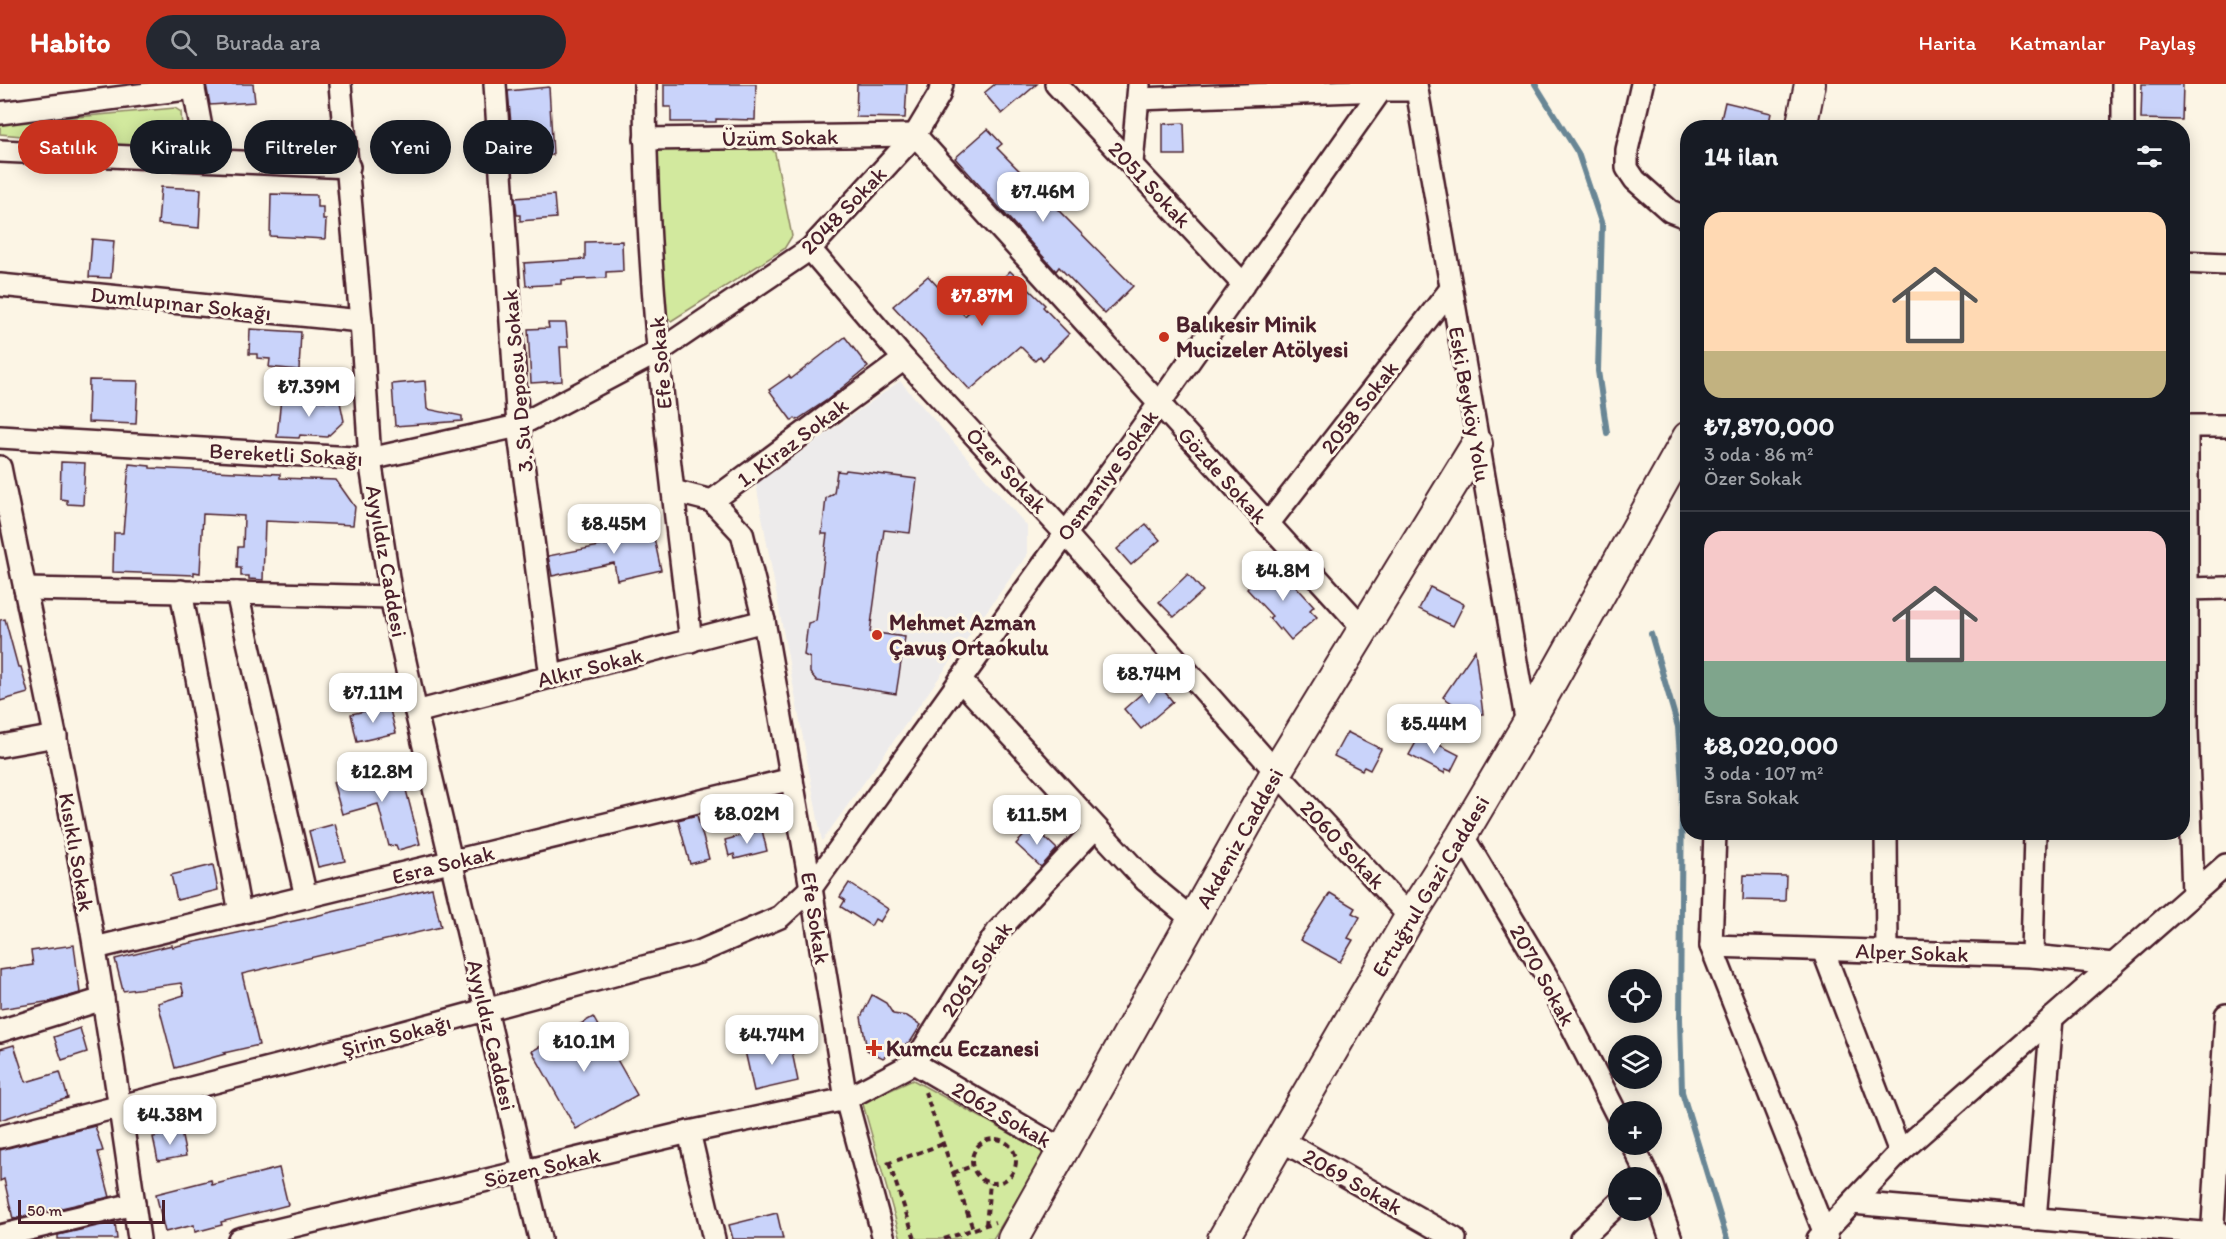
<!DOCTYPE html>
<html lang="tr">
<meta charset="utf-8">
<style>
body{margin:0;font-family:Itim,sans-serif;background:#242831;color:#f1f3f6;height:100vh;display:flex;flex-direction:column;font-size:22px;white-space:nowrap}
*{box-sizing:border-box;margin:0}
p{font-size:20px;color:#9ea1a6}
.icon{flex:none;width:33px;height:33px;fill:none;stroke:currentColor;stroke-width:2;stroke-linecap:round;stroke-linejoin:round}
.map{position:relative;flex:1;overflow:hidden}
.sheet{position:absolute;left:1680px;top:36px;width:510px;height:720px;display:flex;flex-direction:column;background:#171b24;border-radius:24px;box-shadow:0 3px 15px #0003}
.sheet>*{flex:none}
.hud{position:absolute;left:18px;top:36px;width:570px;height:54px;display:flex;gap:12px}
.buttons{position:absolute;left:1608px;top:885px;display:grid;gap:12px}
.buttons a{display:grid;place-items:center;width:54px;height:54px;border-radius:50%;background:#171b24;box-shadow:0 3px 15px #0003;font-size:30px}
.scale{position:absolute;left:18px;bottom:15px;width:147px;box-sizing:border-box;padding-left:6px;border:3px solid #4a1f2b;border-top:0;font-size:16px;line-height:21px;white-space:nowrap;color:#4a1f2b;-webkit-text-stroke:4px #fcf5e5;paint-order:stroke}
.price{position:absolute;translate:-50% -51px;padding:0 14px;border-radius:12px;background:#fff;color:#222;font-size:20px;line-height:39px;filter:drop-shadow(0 2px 3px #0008)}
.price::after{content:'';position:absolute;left:50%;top:36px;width:18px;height:14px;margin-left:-9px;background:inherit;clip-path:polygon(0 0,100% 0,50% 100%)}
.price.on{background:#c8321e;color:#fff}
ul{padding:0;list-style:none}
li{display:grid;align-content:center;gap:12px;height:318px;padding:0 24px}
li+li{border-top:2px solid #363941}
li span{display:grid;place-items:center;height:186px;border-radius:18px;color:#555}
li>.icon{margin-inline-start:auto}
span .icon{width:108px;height:108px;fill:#fffc;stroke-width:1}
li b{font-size:26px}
h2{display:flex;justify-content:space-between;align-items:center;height:72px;padding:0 24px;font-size:26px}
.chip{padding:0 21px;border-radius:27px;background:#171b24;box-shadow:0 3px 15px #0003;font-size:21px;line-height:54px}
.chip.on{background:#c8321e;color:#fff}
header{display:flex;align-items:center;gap:36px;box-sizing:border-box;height:84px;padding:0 30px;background:#c8321e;color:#fff}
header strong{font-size:28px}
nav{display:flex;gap:33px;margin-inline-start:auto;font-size:21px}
.search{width:420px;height:54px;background:#242831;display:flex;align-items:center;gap:15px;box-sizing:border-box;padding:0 21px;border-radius:33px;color:#9ea1a6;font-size:22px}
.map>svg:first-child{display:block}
.built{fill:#edebeb}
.green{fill:#d2e99e;stroke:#8e8464;stroke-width:1.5}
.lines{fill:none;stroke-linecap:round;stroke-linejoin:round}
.stream{stroke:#698695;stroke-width:6}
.building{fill:#c9d3fa;stroke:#4a1f2b;stroke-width:1.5}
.street-casing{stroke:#4a1f2b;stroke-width:26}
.secondary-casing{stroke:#4a1f2b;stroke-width:34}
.path{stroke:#4a1f2b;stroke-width:4;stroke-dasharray:6 4.5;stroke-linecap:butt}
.street{stroke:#fcf5e5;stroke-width:21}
.secondary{stroke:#fcf5e5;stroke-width:30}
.poi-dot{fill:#c8321e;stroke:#fcf5e5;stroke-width:2}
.labels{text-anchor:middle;stroke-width:6;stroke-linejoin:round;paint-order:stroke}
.street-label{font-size:22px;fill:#4a1f2b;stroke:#fcf5e5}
.poi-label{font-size:22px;font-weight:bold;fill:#4a1f2b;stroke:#fcf5e5;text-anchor:start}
</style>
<header>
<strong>Habito</strong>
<div class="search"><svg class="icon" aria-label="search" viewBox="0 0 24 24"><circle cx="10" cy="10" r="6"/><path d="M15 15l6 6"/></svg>Burada ara</div>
<nav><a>Harita</a><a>Katmanlar</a><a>Paylaş</a></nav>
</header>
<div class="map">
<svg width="2226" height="1155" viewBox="0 0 2226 1155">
<rect width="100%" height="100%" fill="#fcf5e5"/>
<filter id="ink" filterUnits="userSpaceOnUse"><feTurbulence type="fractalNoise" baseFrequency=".0167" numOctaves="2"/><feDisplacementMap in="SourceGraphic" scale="12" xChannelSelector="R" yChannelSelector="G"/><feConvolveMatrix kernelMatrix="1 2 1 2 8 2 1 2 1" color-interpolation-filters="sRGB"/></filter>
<g filter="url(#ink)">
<polygon class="built" points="900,297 1027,442 1027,471 822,757 756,400"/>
<g class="green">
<polygon points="175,24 181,28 183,63 179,66 0,50 0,40"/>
<polygon points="662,62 769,62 775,69 792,152 784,165 671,237 665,232 655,67"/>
<polygon points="913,996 1040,1066 1043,1072 993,1155 901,1155 863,1020 866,1017"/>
</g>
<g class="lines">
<g class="stream">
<polyline points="1535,0 1578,69 1602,141 1598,287 1607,349"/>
<polyline points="1651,550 1678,643 1682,701 1680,935 1682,1008 1727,1155"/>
</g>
</g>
<g class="building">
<polygon points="206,0 253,0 255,18 210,21"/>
<polygon points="664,0 756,0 755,36 716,35 716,38 671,38 671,23 664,23"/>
<polygon points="857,0 907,0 905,34 856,33"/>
<polygon points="995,0 1037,0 1002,30 984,9"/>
<polygon points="2142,0 2183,0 2182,36 2141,35"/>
<polygon points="549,3 553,71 514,73 508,7"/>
<polygon points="1725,18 1771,29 1768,44 1719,44"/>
<polygon points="1184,39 1185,71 1163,71 1163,40"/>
<polygon points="988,45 1002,60 997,64 1133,202 1105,230 1059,183 1056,187 955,74"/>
<polygon points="161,103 201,105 199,144 158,140"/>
<polygon points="271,110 317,111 317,123 323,123 323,136 326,136 325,155 270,152"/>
<polygon points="554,111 556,134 520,137 520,131 517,131 515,114"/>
<polygon points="92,155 114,157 111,194 89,193"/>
<polygon points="622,157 623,187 606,188 606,194 561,196 561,200 526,202 524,179 585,175 585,158"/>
<polygon points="1010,187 1045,221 1043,223 1069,250 1043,276 1040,272 1035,277 1020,262 970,306 893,222 928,192 965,232"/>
<polygon points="548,239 566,239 568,263 560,263 562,297 531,299 528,245 549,244"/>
<polygon points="250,245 301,248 299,286 269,283 270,275 257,274 257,270 249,270"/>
<polygon points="845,253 868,283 827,316 797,336 795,334 792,337 769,306 789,292 791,295"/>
<polygon points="89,296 138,297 136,340 88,338"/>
<polygon points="425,297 427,325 462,332 462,337 395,342 392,300"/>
<polygon points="281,314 340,318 344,337 327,353 300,351 299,354 277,353"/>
<polygon points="61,378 85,379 83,421 67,420 67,416 60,415"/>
<polygon points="129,380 150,382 150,384 280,390 280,394 336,396 355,423 353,441 265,437 263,496 249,495 249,492 241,492 241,484 237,484 238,463 243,463 244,432 203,430 200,489 194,488 194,491 113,488 114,449 123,449"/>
<polygon points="846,386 917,395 910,449 884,446 870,548 905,553 896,610 817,597 810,589 810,574 804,571 808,539 816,537 827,450 822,450 826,414 834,409 837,387 845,388"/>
<polygon points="651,440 661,486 617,496 614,479 552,492 548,472 610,460 607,449"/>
<polygon points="1146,440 1160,456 1131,481 1117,465"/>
<polygon points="1271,481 1278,488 1281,486 1314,522 1310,526 1317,533 1291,556 1281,544 1279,546 1269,534 1272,532 1247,505"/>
<polygon points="1188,490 1203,507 1174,533 1159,518"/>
<polygon points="1430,503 1464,520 1453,542 1419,525"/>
<polygon points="5,535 18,583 21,583 28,609 0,617 0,536"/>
<polygon points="1475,566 1483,630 1480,630 1477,636 1443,613"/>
<polygon points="1156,597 1173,618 1141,645 1124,625"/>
<polygon points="389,622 396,649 357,658 351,630"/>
<polygon points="1347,648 1381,665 1370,686 1364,683 1362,686 1334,672"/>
<polygon points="1420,651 1459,671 1451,687 1446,685 1444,689 1409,671"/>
<polygon points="404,683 409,705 406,706 420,760 398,766 396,761 389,762 378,720 342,730 333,698 357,692"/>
<polygon points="697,731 709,775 690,780 678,736"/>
<polygon points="335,740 345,777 318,783 309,747"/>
<polygon points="1033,742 1057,765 1041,783 1016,760"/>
<polygon points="762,746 767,767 735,775 734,770 729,772 725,756"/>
<polygon points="213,781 218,806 177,816 171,791"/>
<polygon points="1744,791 1786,792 1785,817 1743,816"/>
<polygon points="849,799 888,825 880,838 875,835 871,842 841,823 845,816 840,813"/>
<polygon points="432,804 441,843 242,890 259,961 224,969 225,970 175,984 158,919 184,911 181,899 123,907 115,875 172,861 172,863 303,835"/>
<polygon points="1330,809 1355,824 1352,829 1360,833 1348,854 1353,856 1340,878 1300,856"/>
<polygon points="74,861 80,909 52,917 0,925 0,886 33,881 31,867"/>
<polygon points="872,911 886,919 893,930 907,932 921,941 911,957 883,974 867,966 861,933"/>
<polygon points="593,933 637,1011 576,1045 532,967"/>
<polygon points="80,944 87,968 62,976 54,953"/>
<polygon points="790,958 798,997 754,1007 745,967"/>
<polygon points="14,961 26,998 60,988 68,1014 0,1036 0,965"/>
<polygon points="95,1042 103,1067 98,1068 110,1113 13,1135 4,1095 0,1097 0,1066"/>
<polygon points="181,1048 186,1072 158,1077 153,1053"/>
<polygon points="279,1084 288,1121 221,1138 222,1141 195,1148 194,1141 165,1148 156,1110 211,1096 212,1101"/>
<polygon points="777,1129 783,1155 733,1155 729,1141"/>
<polygon points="115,1138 117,1155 58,1155 58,1151"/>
</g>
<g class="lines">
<defs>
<g id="street">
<polyline points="193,0 207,76"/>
<polyline points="340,0 361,237 370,375 391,513 416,628 540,1155"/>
<polyline points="495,0 518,342 551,593"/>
<path d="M645,0C645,186 668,373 691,557"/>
<polyline points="1056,0 1243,200"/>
<polyline points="1416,0 1527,641"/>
<polyline points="1642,0 1627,66 1627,84 1635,96 1670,127 1688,134"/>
<polyline points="1138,15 1381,6"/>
<polyline points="0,29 194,4"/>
<polyline points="2123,44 2123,0"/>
<polyline points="645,55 915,51 1363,544"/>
<polyline points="0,67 349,83"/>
<polyline points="1132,79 1139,1"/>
<polyline points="810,165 904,275 1065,449 1276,688 1410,833"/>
<polyline points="2182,178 2226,180"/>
<polyline points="0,201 361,237"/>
<polyline points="2182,342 2226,342"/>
<polyline points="2187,342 2187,645 2193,809"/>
<polyline points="0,353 370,375 518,342 658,268 810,165 915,51 939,11 942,0"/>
<path d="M0,383C26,513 55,643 79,774C102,901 121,1028 139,1155"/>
<polyline points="673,407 712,417 904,275"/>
<polyline points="712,417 742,449 764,537 811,804 846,1015 884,1155"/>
<polyline points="1268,440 1450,206"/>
<polyline points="25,505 237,509"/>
<polyline points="2187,505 2226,504"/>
<polyline points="181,507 240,829"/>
<polyline points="960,596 1131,781 1146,797 1193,836"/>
<polyline points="416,628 764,537"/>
<polyline points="0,662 56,652"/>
<polyline points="1715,748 1711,862 1827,1155"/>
<polyline points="1886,748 1887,868"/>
<polyline points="1462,751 1547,893 1618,1033"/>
<polyline points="306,813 237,509 391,513"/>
<polyline points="1711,862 2032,872 2113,880"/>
<polyline points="95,864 792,695"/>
<polyline points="1823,866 1900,1068"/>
<polyline points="2032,872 2035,748"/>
<polyline points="0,947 103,915"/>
<polyline points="914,979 997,848 1095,744"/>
<polyline points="689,1048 714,1155"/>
<polyline points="0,1053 293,978 699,868 780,833 811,804 1159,320 1381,6 1416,6"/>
<polyline points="1281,1056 1455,1155"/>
<polyline points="1632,1060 1649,1094"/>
<polyline points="1652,1100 1671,1155"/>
<polyline points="1852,1119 2226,1151"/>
<polyline points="2035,1135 2052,934"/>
<polyline points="0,1152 134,1120"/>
<polyline points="239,1155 689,1048 846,1015 914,979 1063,1066"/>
<polyline points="1581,1155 1618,1120"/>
<polyline points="1818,1155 1900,1068 2226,781"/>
<polyline points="2212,1155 2226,931"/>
</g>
<g id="secondary">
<polyline points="1801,44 1810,0"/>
<polyline points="1013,1155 1276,688 1477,360"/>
<polyline points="1223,1155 1410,833 1462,751 1527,641 1688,353"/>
</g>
</defs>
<use href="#street" class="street-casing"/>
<use href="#secondary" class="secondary-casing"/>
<g class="path">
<polyline points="925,1008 973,1145"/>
<circle cx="994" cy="1077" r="22"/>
<polyline points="889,1079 915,1155"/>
<polyline points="887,1080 943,1060"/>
<polyline points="953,1089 972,1082"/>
<polyline points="986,1141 990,1099"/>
<polyline points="944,1155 995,1138"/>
</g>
<use href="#street" class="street"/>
<use href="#secondary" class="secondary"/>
</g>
</g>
<g class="poi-dot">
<circle cx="1164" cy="253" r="6"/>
<circle cx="877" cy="551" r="6"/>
<path d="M871 955h6v6h6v6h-6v6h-6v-6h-6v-6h6z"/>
</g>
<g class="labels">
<g class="street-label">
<text transform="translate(780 53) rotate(-1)" y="8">Üzüm Sokak</text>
<text transform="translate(1150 100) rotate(47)" y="8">2051 Sokak</text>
<text transform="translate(843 126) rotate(-46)" y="8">2048 Sokak</text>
<text transform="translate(181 219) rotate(6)" y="8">Dumlupınar Sokağı</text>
<text transform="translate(660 279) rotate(-95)" y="8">Efe Sokak</text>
<text transform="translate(517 297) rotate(-95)" y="8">3. Su Deposu Sokak</text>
<text transform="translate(1470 320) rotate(80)" y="8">Eski Beyköy Yolu</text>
<text transform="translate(1359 323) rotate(-52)" y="8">2058 Sokak</text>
<text transform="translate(792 358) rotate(-37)" y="8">1. Kiraz Sokak</text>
<text transform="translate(286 370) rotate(3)" y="8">Bereketli Sokağı</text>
<text transform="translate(1007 386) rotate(47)" y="8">Özer Sokak</text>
<text transform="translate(1107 391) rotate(-54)" y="8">Osmaniye Sokak</text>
<text transform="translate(1223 391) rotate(48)" y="8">Gözde Sokak</text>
<text transform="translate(387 477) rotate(80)" y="8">Ayyıldız Caddesi</text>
<text transform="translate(590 583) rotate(-14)" y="8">Alkır Sokak</text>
<text transform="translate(1239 754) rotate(-61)" y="8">Akdeniz Caddesi</text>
<text transform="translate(1343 760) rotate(47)" y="8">2060 Sokak</text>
<text transform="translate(77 768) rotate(80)" y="8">Kısıklı Sokak</text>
<text transform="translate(443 780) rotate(-14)" y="8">Esra Sokak</text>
<text transform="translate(1430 802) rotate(-59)" y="8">Ertuğrul Gazi Caddesi</text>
<text transform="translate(816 834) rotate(81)" y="8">Efe Sokak</text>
<text transform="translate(1912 868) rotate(2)" y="8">Alper Sokak</text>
<text transform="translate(976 885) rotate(-56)" y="8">2061 Sokak</text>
<text transform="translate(1543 891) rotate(61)" y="8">2070 Sokak</text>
<text transform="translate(396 951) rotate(-15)" y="8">Şirin Sokağı</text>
<text transform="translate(492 951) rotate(77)" y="8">Ayyıldız Caddesi</text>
<text transform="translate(1002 1030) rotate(30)" y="8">2062 Sokak</text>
<text transform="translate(542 1083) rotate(-13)" y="8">Sözen Sokak</text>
<text transform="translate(1353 1097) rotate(30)" y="8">2069 Sokak</text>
</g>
<g class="poi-label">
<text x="1176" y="248">Balıkesir Minik<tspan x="1176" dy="25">Mucizeler Atölyesi</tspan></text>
<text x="889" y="546">Mehmet Azman<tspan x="889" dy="25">Çavuş Ortaokulu</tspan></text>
<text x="886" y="972">Kumcu Eczanesi</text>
</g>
</g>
</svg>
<div class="buttons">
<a><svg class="icon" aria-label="locate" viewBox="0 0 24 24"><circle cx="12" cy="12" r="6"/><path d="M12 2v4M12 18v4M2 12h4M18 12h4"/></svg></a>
<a><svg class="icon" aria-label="layers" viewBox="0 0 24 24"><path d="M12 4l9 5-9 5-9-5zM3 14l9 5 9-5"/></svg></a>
<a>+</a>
<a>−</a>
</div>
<div class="scale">50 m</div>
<b class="price" style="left:1043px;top:139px">₺7.46M</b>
<b class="price on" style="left:982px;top:243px">₺7.87M</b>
<b class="price" style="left:309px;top:334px">₺7.39M</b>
<b class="price" style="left:614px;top:471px">₺8.45M</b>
<b class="price" style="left:1283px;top:518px">₺4.8M</b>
<b class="price" style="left:1149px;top:621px">₺8.74M</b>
<b class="price" style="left:373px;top:640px">₺7.11M</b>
<b class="price" style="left:1434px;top:671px">₺5.44M</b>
<b class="price" style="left:382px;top:719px">₺12.8M</b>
<b class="price" style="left:747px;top:761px">₺8.02M</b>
<b class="price" style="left:1037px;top:762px">₺11.5M</b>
<b class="price" style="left:772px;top:982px">₺4.74M</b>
<b class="price" style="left:584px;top:989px">₺10.1M</b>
<b class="price" style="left:170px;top:1062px">₺4.38M</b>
<div class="hud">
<a class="chip on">Satılık</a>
<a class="chip">Kiralık</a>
<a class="chip">Filtreler</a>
<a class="chip">Yeni</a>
<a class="chip">Daire</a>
</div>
<section class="sheet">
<h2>14 ilan<svg class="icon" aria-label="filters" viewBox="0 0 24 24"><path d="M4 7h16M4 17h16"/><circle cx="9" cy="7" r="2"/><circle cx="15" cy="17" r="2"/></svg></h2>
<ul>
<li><span style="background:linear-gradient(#ffd9b3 75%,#c2b280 0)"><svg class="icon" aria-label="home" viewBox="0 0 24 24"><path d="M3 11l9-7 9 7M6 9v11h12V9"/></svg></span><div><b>₺7,870,000</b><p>3 oda · 86 m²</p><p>Özer Sokak</p></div></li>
<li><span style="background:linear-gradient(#f6c9c9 70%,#7fa58c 0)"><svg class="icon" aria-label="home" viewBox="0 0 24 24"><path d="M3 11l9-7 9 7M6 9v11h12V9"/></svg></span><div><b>₺8,020,000</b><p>3 oda · 107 m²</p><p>Esra Sokak</p></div></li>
</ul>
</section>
</div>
